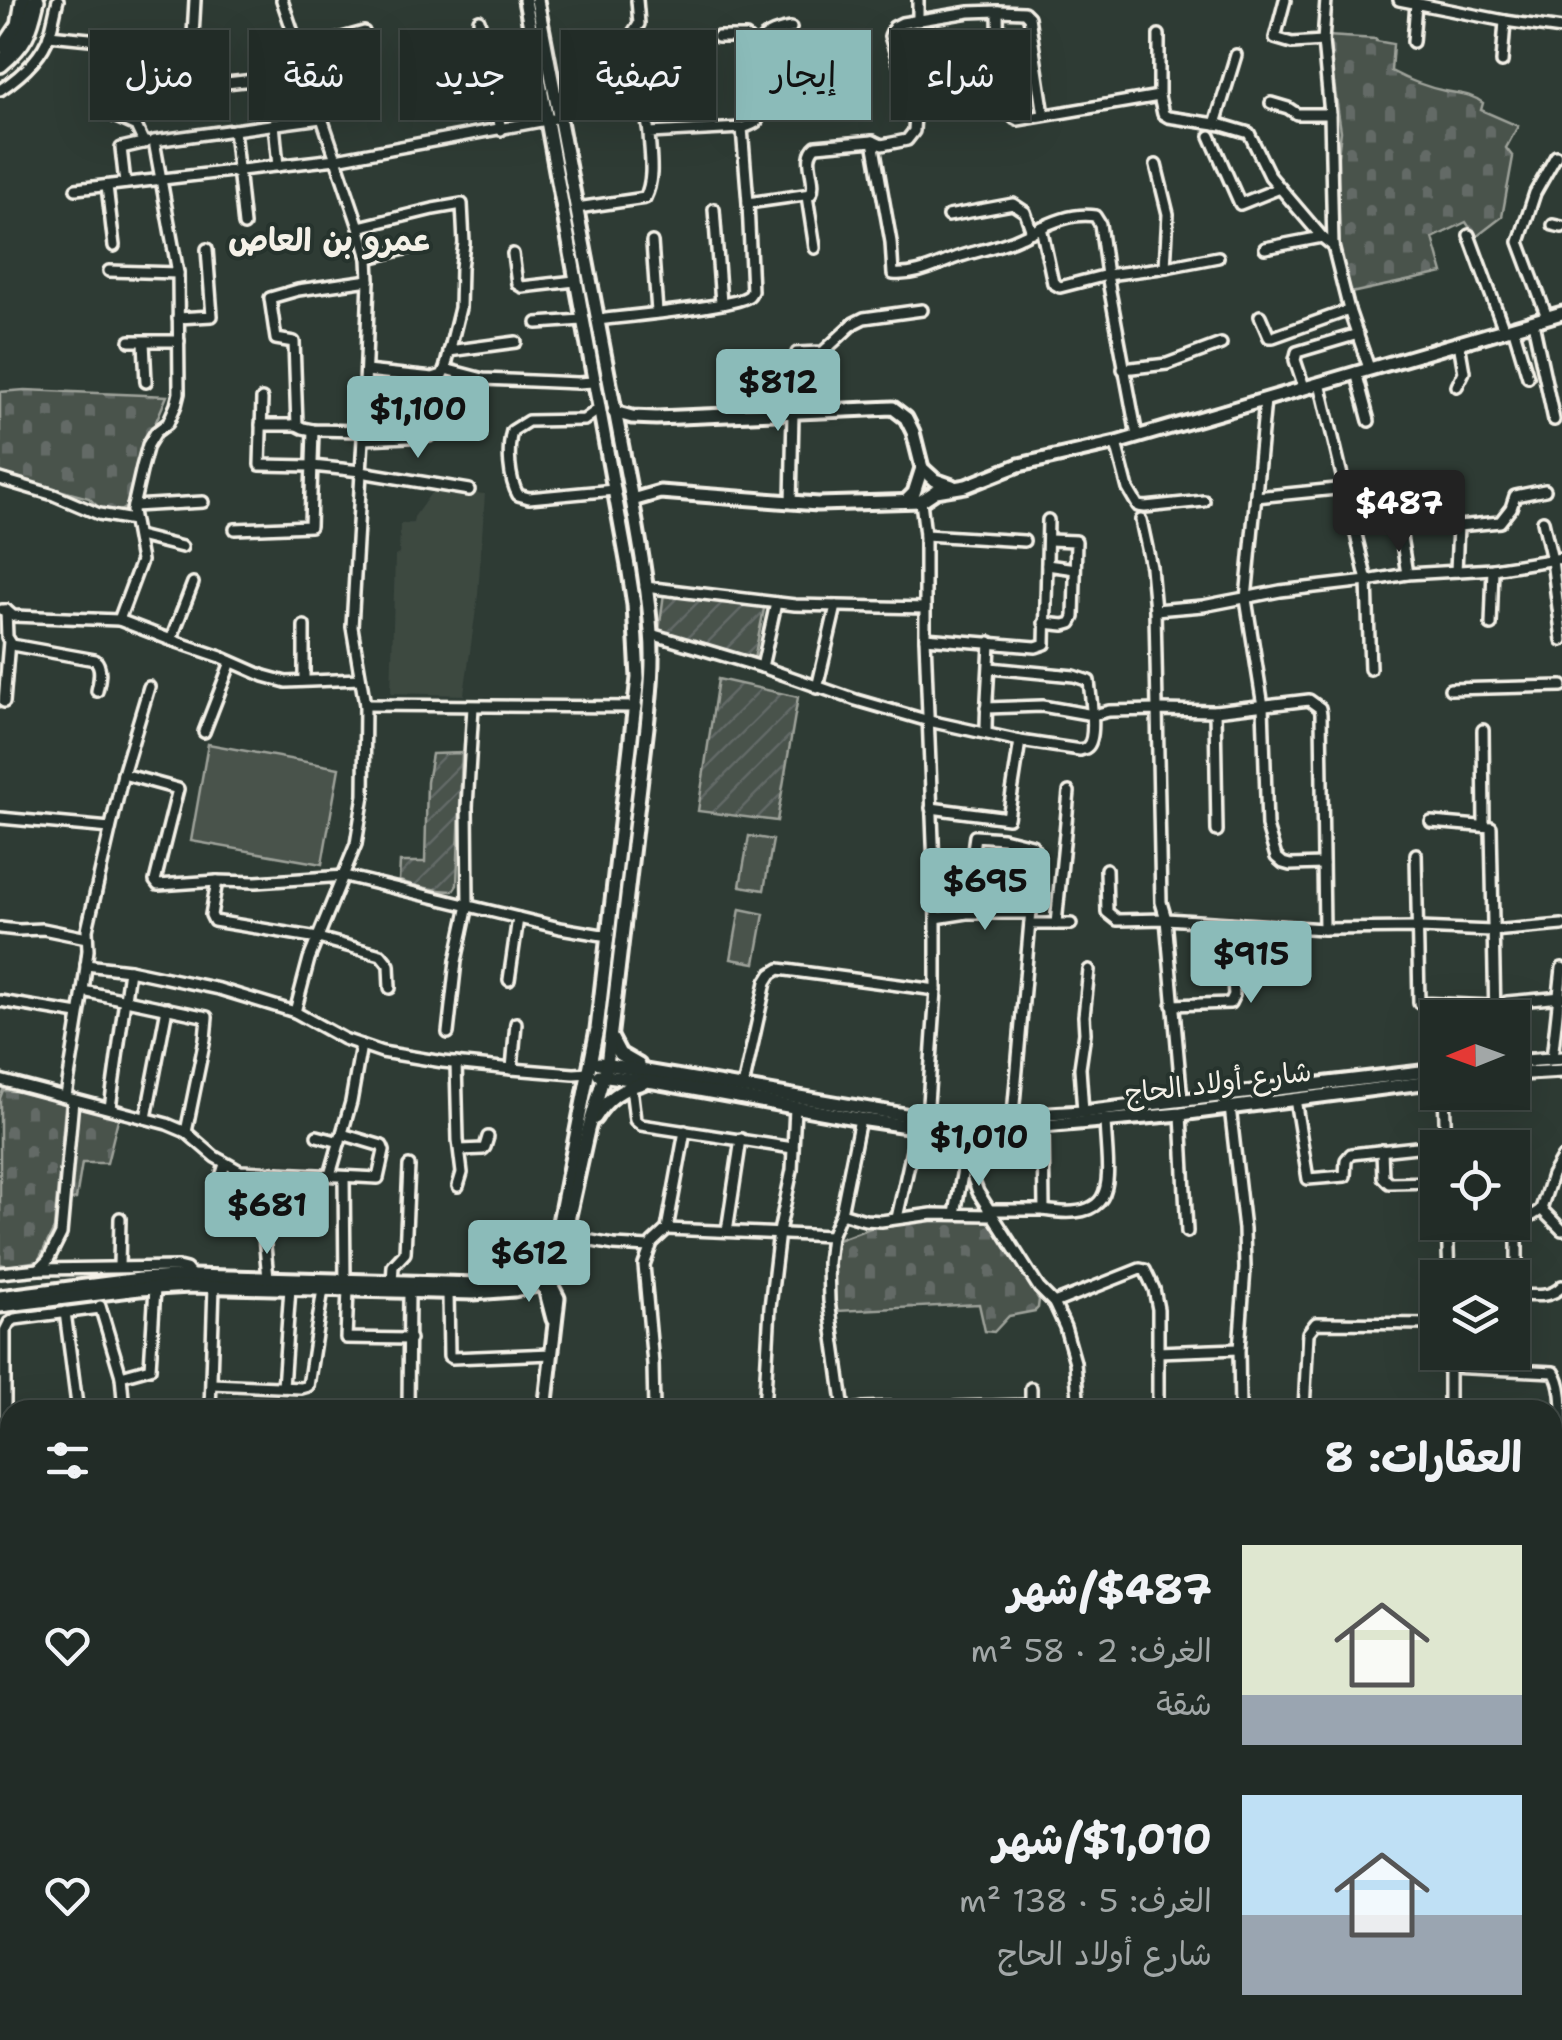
<!DOCTYPE html>
<html lang="ar">
<meta charset="utf-8">
<style>
body{margin:0;font-family:"Shantell Sans","Playpen Sans Arabic",sans-serif;background:#2a342f;color:#f1f3f6;direction:rtl;height:100vh;display:flex;flex-direction:column;font-size:38px;white-space:nowrap}
*{box-sizing:border-box;margin:0}
p{font-size:32px;color:#a2a7a7}
.icon{flex:none;width:55px;height:55px;fill:none;stroke:currentColor;stroke-width:2;stroke-linecap:round;stroke-linejoin:round}
.map{position:relative;flex:1;overflow:hidden;direction:ltr}
.panel{position:absolute;left:0px;top:1400px;width:1562px;height:640px;display:flex;flex-direction:column;background:#222c27;border-radius:30px 30px 0 0;box-shadow:0 10px 40px #0002,0 0 0 2px #3f4844;direction:rtl}
.panel>*{flex:none}
.guide{position:absolute;left:30px;top:30px;width:1000px;height:90px;direction:rtl;display:flex;gap:20px}
.needle{width:65px;rotate:269deg}
.controls{position:absolute;left:1420px;top:1000px;display:grid;gap:20px}
.controls a{display:grid;place-items:center;width:110px;height:110px;border-radius:0px;background:#222c27;box-shadow:0 10px 40px #0002,0 0 0 2px #3f4844;font-size:50px}
.price{position:absolute;translate:-50% -85px;padding:0 22px;border-radius:10px;background:#8bbbb9;color:#111;font-size:32px;line-height:65px;filter:drop-shadow(0 2px 5px #0008)}
.price::after{content:'';position:absolute;left:50%;top:60px;width:30px;height:22px;margin-left:-15px;background:inherit;clip-path:polygon(0 0,100% 0,50% 100%)}
.price.current{background:#222;color:#fff}
ul{padding:0;list-style:none}
li{display:flex;align-items:center;gap:30px;height:250px;padding:0 40px}
li span{display:grid;place-items:center;flex:none;width:280px;height:200px;border-radius:0px;color:#555}
li>.icon{margin-inline-start:auto}
span .icon{width:120px;height:120px;fill:#fffc;stroke-width:1}
li b{font-size:42px}
h2{display:flex;justify-content:space-between;align-items:center;height:120px;padding:0 40px;font-size:42px}
.pill{padding:0 35px;border-radius:0px;background:#222c27;box-shadow:0 10px 40px #0002,0 0 0 2px #3f4844;font-size:35px;line-height:90px}
.pill.current{background:#8bbbb9;color:#111}
.map>svg:first-child{display:block}
.built{fill:#3c4841}
.grass{fill:#48524c;stroke:#9ea29a;stroke-width:2.5}
.cemetery{fill:url(#cemetery-stones);stroke:#9ea29a;stroke-width:2.5}
.garden{fill:url(#garden-furrows);stroke:#9ea29a;stroke-width:2.5}
.lines{fill:none;stroke-linecap:round;stroke-linejoin:round}
.street-casing{stroke:#f4f1e8;stroke-width:16}
.secondary-casing{stroke:#f4f1e8;stroke-width:19}
.primary-casing{stroke:#f4f1e8;stroke-width:20}
.highway-casing{stroke:#f4f1e8;stroke-width:22}
.street{stroke:#26332d;stroke-width:9}
.secondary{stroke:#26332d;stroke-width:11}
.primary{stroke:#26332d;stroke-width:12}
.highway{stroke:#26332d;stroke-width:15}
.labels{text-anchor:middle;stroke-width:8;stroke-linejoin:round;paint-order:stroke}
.street-label{font-size:28px;fill:#f4f1e8;stroke:#26332d}
.quarter-label{font-size:32px;font-weight:bold;fill:#f4f1e8;stroke:#26332d}
</style>
<div class="map">
<svg width="1562" height="2040" viewBox="0 0 1562 2040">
<defs>
<pattern id="cemetery-stones" width="16" height="16" patternUnits="userSpaceOnUse" patternTransform="scale(2.5)"><rect width="16" height="16" fill="#48524c"/><path d="M2 7V4a2 2 0 0 1 4 0v3zM10 15v-3a2 2 0 0 1 4 0v3z" fill="#636b66"/></pattern>
<pattern id="garden-furrows" width="10" height="10" patternUnits="userSpaceOnUse" patternTransform="scale(2.5)"><rect width="10" height="10" fill="#48524c"/><path d="M-1 1l2-2M0 10L10 0M9 11l2-2" fill="none" stroke="#636b66"/></pattern>
</defs>
<rect width="100%" height="100%" fill="#2e3b34"/>
<filter id="ink" filterUnits="userSpaceOnUse"><feTurbulence type="fractalNoise" baseFrequency=".01" numOctaves="2"/><feDisplacementMap in="SourceGraphic" scale="20" xChannelSelector="R" yChannelSelector="G"/><feConvolveMatrix kernelMatrix="1 2 1 2 8 2 1 2 1" color-interpolation-filters="sRGB"/></filter>
<g filter="url(#ink)">
<g class="built">
<polygon points="433,490 485,494 478,595 464,695 391,693 395,556 399,554 400,524 413,523 414,517"/>
<polygon points="975,2030 1187,2030 1187,2031 982,2035"/>
</g>
<g class="grass">
<polygon points="208,744 339,768 322,864 191,841"/>
<polygon points="749,836 773,840 764,890 740,886"/>
<polygon points="740,909 764,914 755,963 731,959"/>
</g>
<g class="cemetery">
<path d="M1327,36L1376,39V41L1393,44L1391,71C1408,80 1426,87 1445,91C1459,94 1470,93 1483,103L1481,110L1518,126L1506,148L1513,157L1502,217L1476,237L1466,222L1433,238L1443,273L1351,293L1352,297L1338,249V156L1341,131Z"/>
<polygon points="25,390 167,396 139,461 128,506 120,511 99,508 89,498 48,487 0,478 0,392"/>
<polygon points="3,1090 66,1096 54,1229 38,1261 8,1266 0,1264 0,1098"/>
<polygon points="75,1103 119,1115 107,1163 82,1163 76,1199 68,1201"/>
<polygon points="991,1215 1039,1300 1038,1308 1035,1311 1009,1316 994,1332 985,1331 979,1304 837,1311 832,1275 835,1241 897,1218"/>
<polygon points="1330,2030 1443,2030 1445,2035 1434,2040 1333,2040"/>
</g>
<g class="garden">
<polygon points="664,593 765,604 754,659 659,631"/>
<polygon points="718,679 798,697 777,821 698,811"/>
<path d="M462,753L457,885L453,891C434,891 418,887 399,881L400,862H425L427,782L432,754Z"/>
</g>
<g class="lines">
<defs>
<g id="street">
<polyline points="195,0 191,72 199,86 308,74"/>
<polyline points="282,0 359,227 368,258 369,280 363,439 352,627 365,705 364,795 356,844 309,959 295,1012"/>
<polyline points="637,0 639,24 631,36 633,74 634,84 644,102 649,133"/>
<polyline points="918,0 918,21"/>
<polyline points="1285,0 1275,38 1292,43 1323,41"/>
<polyline points="1326,0 1323,41 1330,114 1333,246 1349,310 1369,368"/>
<polyline points="1399,0 1505,21 1562,29"/>
<polyline points="998,11 1024,12 1029,17 1044,115"/>
<polyline points="479,20 501,130"/>
<polyline points="49,35 110,41 112,47 114,112 116,117 136,126 144,143"/>
<polyline points="1159,35 1159,96 1163,114 1168,117 1222,125 1249,133 1270,176 1322,237 1333,246"/>
<polyline points="718,37 746,37 756,47"/>
<polyline points="1413,42 1416,3"/>
<polyline points="298,50 364,32"/>
<polyline points="1502,62 1505,21"/>
<polyline points="999,75 1036,68"/>
<path d="M0,90C21,76 42,58 50,33C53,23 55,11 58,0"/>
<polyline points="1271,103 1288,108 1297,114 1330,114"/>
<polyline points="915,113 890,36 894,27 902,23 969,12 998,11 999,75 1001,87"/>
<polyline points="274,124 278,166"/>
<polyline points="1215,124 1236,55"/>
<polyline points="742,128 748,203"/>
<polyline points="234,130 244,225"/>
<polyline points="1210,136 1240,204 1280,188"/>
<polyline points="1156,165 1168,214 1165,267"/>
<polyline points="125,183 121,148 147,142"/>
<polyline points="107,186 114,246"/>
<polyline points="76,189 336,159 552,119"/>
<polyline points="807,196 815,248"/>
<path d="M577,208L645,198C655,178 650,155 649,133L742,128C745,127 755,124 757,121C759,118 760,109 761,105C765,67 735,37 791,28"/>
<polyline points="714,209 721,303"/>
<polyline points="948,216 1013,204 1025,212 1032,232"/>
<polyline points="1553,225 1562,227"/>
<polyline points="359,227 433,209 462,204 464,243 461,268 460,308 445,369 442,375 433,378 366,371"/>
<polyline points="1041,227 1053,283 1060,287 1107,275 1161,268 1218,257"/>
<polyline points="1469,235 1504,330"/>
<polyline points="652,242 657,312"/>
<polyline points="1265,248 1322,237"/>
<polyline points="513,254 517,284 522,287 575,281"/>
<polyline points="368,258 409,248"/>
<polyline points="109,271 178,273"/>
<polyline points="1260,316 1269,337 1273,337 1349,310"/>
<polyline points="1547,317 1519,242 1535,193 1556,156"/>
<polyline points="178,318 212,316 207,249"/>
<path d="M597,320C621,317 735,306 747,297C750,296 751,293 752,291L748,203L811,194C818,179 801,158 816,146L873,141"/>
<polyline points="1533,322 1554,420"/>
<polyline points="537,323 582,320"/>
<polyline points="1513,327 1528,377"/>
<polyline points="130,341 179,341"/>
<polyline points="144,342 146,382"/>
<polyline points="449,351 516,342"/>
<polyline points="445,369 483,379 578,383 593,382"/>
<polyline points="1123,369 1167,364 1221,344"/>
<polyline points="1356,372 1369,421"/>
<polyline points="1320,383 1367,581 1370,669"/>
<polyline points="1457,386 1464,372 1459,343"/>
<polyline points="1304,387 1295,360 1297,352 1358,334"/>
<polyline points="262,399 260,465 312,466 361,471"/>
<polyline points="1265,400 1246,599 1263,706 1267,826 1276,857 1283,863 1290,865 1323,864"/>
<path d="M599,409L584,420L528,421L512,431C507,449 509,479 518,495L529,498L614,490"/>
<polyline points="797,411 797,353 823,352 854,323 864,318 922,310"/>
<polyline points="261,425 297,425 303,428 313,430 363,431"/>
<polyline points="297,425 294,342 276,339 270,298 298,290 369,280"/>
<path d="M1137,436L1107,275L1100,224L1095,216C1068,212 1045,226 1021,237C1002,246 981,250 961,256C937,264 919,276 893,274L891,242L873,141L882,145L907,140L914,131L915,113L1001,87L1014,118L1018,120L1159,96"/>
<polyline points="363,439 429,436"/>
<polyline points="1116,443 1128,489 1138,506 1145,507 1204,501"/>
<polyline points="361,472 469,490"/>
<polyline points="0,479 54,495 99,514 133,520"/>
<polyline points="1394,493 1407,574"/>
<polyline points="1256,497 1346,488"/>
<polyline points="921,501 925,535 925,638 936,918 936,990 927,1118"/>
<polyline points="791,503 793,413"/>
<polyline points="133,506 203,502"/>
<polyline points="1141,520 1151,567 1155,610 1161,902 1166,919 1182,1101"/>
<polyline points="1543,521 1552,560 1562,640"/>
<polyline points="235,529 310,526 313,430"/>
<polyline points="925,535 1024,541"/>
<polyline points="138,536 182,547"/>
<polyline points="1047,565 1075,569"/>
<polyline points="1456,571 1458,526 1500,522 1511,508 1515,496 1545,490"/>
<polyline points="645,587 795,605 925,608"/>
<path d="M2,610H6L7,637L12,645L95,660C103,667 99,681 97,691"/>
<polyline points="6,610 13,616 119,620 141,561 132,511 142,467 148,445 156,432 168,423 176,405 179,393 178,273 154,141 321,118"/>
<polyline points="1155,610 1203,606 1280,591 1367,581 1407,574 1493,569 1562,558"/>
<polyline points="119,620 171,640 193,583"/>
<polyline points="1044,623 1064,625 1071,623 1074,617 1076,541 1049,540"/>
<polyline points="1491,625 1493,569"/>
<path d="M651,634L762,667L856,700L929,721L1020,741L1080,750C1082,749 1085,749 1087,747C1098,738 1090,694 1089,681L1074,676L990,668"/>
<polyline points="925,638 1036,647 1045,644 1048,520"/>
<polyline points="171,640 221,657 264,676 286,682 360,679"/>
<polyline points="762,667 776,603"/>
<polyline points="304,680 304,626"/>
<polyline points="817,688 836,606"/>
<polyline points="1450,689 1562,686"/>
<polyline points="4,702 9,641"/>
<polyline points="365,705 637,707"/>
<polyline points="986,708 1042,706 1093,715 1109,711 1158,710 1215,711 1309,700 1320,708 1321,714 1324,929"/>
<polyline points="1215,711 1217,831"/>
<polyline points="1483,730 1484,825"/>
<polyline points="204,732 231,662"/>
<path d="M986,733C986,702 989,673 990,642"/>
<polyline points="123,774 178,789 155,881 158,885 217,881 256,882 345,876 560,928 608,936"/>
<polyline points="931,808 1008,818 1020,741"/>
<polyline points="0,818 110,828"/>
<polyline points="1431,822 1491,827 1495,1018"/>
<polyline points="1416,854 1419,1003 1494,1006"/>
<polyline points="1106,869 1107,912 1117,920 1166,919 1324,929 1419,928 1492,931 1562,925"/>
<polyline points="217,881 211,915 214,921 318,938 381,955 389,965 390,988"/>
<polyline points="936,918 967,913 1031,913"/>
<polyline points="1030,924 1071,924"/>
<polyline points="1056,924 1069,792"/>
<polyline points="0,928 18,930 43,929 87,938"/>
<polyline points="86,965 129,970 219,989 295,1012 344,1039 382,1052 443,1062 512,1069 574,1074 590,1073"/>
<polyline points="509,980 518,918"/>
<polyline points="83,991 207,1017 205,1039 186,1132"/>
<polyline points="0,1001 78,1014"/>
<polyline points="1507,1002 1562,997"/>
<polyline points="1172,1005 1230,1003 1234,995 1229,923"/>
<polyline points="448,1033 456,961 468,905 467,807 473,707"/>
<polyline points="1552,1059 1562,968"/>
<polyline points="456,1063 458,1140 462,1173 458,1186"/>
<polyline points="512,1069 516,1023"/>
<polyline points="0,1080 167,1124 186,1132 215,1157 240,1171 378,1178 384,1151 382,1146 342,1134"/>
<polyline points="631,1087 635,1120 641,1125 793,1148"/>
<polyline points="743,1087 766,982 771,974 779,969 936,990"/>
<polyline points="1444,1092 1446,1148"/>
<polyline points="66,1096 83,991 88,950 87,930 123,774 149,687"/>
<polyline points="1295,1099 1308,1179 1345,1176 1346,1160 1351,1154 1445,1144"/>
<polyline points="1230,1107 1244,1229 1245,1269 1239,1349 1240,1410"/>
<polyline points="110,1108 129,970"/>
<polyline points="1083,1112 1080,1068 1085,1033 1084,1016 1089,970"/>
<polyline points="1181,1114 1187,1232"/>
<polyline points="1013,1115 1036,853 1032,845 1003,838 975,836 972,857 974,861 1034,867"/>
<polyline points="146,1118 167,1008"/>
<polyline points="963,1127 965,1157 978,1192 1039,1288 1054,1303 1065,1327 1075,1362 1079,1410"/>
<polyline points="317,1136 340,1142"/>
<polyline points="461,1150 483,1149 485,1147 488,1137"/>
<polyline points="1382,1150 1383,1177 1389,1183 1438,1182"/>
<polyline points="258,1173 268,1278"/>
<polyline points="330,1175 351,1102 361,1045"/>
<polyline points="344,1177 345,1281"/>
<polyline points="213,1203 225,1164"/>
<polyline points="1541,1209 1562,1230"/>
<polyline points="988,1210 1044,1210 1043,1126"/>
<path d="M1044,1210C1123,1223 1107,1177 1105,1120"/>
<polyline points="841,1213 865,1220 881,1221 932,1214 991,1215"/>
<polyline points="955,1214 965,1158"/>
<polyline points="897,1218 917,1128"/>
<polyline points="1447,1222 1449,1278"/>
<polyline points="667,1229 831,1236"/>
<polyline points="727,1231 741,1139"/>
<polyline points="564,1236 614,1245 649,1247"/>
<polyline points="119,1267 120,1218"/>
<polyline points="39,1269 48,1260 61,1234 73,1100"/>
<path d="M1517,1271V1226C1522,1217 1534,1217 1541,1209L1552,1175L1562,1158"/>
<polyline points="0,1273 39,1269 178,1267 186,1269 192,1276"/>
<polyline points="392,1283 393,1266 405,1253 409,1166"/>
<polyline points="348,1290 346,1338 410,1339"/>
<polyline points="448,1292 449,1356 452,1358 552,1354"/>
<path d="M1512,1294C1529,1295 1550,1300 1562,1286"/>
<polyline points="1054,1303 1140,1269 1145,1270 1154,1289 1158,1309 1158,1410"/>
<polyline points="100,1306 121,1376 124,1410"/>
<polyline points="65,1312 77,1405"/>
<polyline points="1157,1352 1239,1349"/>
<path d="M1448,1367L1554,1372C1562,1383 1562,1404 1562,1419L1560,1425L1552,1428"/>
<polyline points="121,1376 150,1368 155,1288"/>
<polyline points="212,1384 301,1388 308,1386 323,1289"/>
<polyline points="283,1387 290,1288"/>
<polyline points="1031,1388 1031,1407"/>
<polyline points="955,1407 1031,1405"/>
<polyline points="210,1410 214,1286"/>
<polyline points="408,1410 409,1291"/>
<polyline points="654,1410 653,1364 644,1265 652,1243 667,1229 685,1131"/>
<polyline points="764,1410 770,1307 779,1232 792,1170 795,1108"/>
<polyline points="844,1410 829,1301 828,1263 831,1236 841,1213 860,1119"/>
<polyline points="854,1410 863,1408 894,1407"/>
<polyline points="1304,1410 1308,1333 1316,1323 1438,1324"/>
<polyline points="1449,1410 1449,1352"/>
<polyline points="5,1440 5,1331 9,1323 15,1319 100,1308"/>
<polyline points="0,1565 10,1565"/>
<polyline points="1552,1581 1562,1581"/>
<polyline points="0,1596 10,1647"/>
<polyline points="0,1827 10,1883"/>
<polyline points="1552,1903 1556,1926 1552,1937"/>
<polyline points="1552,1944 1562,1966"/>
<polyline points="0,1965 10,1963"/>
<polyline points="0,2023 10,2020"/>
<polyline points="1552,2023 1562,2024"/>
<polyline points="28,2030 29,2040"/>
<polyline points="86,2030 89,2040"/>
<polyline points="179,2030 179,2040"/>
<polyline points="217,2030 217,2040"/>
<polyline points="251,2030 252,2040"/>
<polyline points="551,2030 552,2040"/>
<polyline points="617,2030 619,2040"/>
<polyline points="642,2030 643,2040"/>
<polyline points="769,2030 769,2040"/>
<polyline points="965,2030 965,2040"/>
<polyline points="1194,2030 1196,2040"/>
<polyline points="1325,2030 1327,2040"/>
<polyline points="134,2040 134,2030"/>
<polyline points="909,2040 910,2030"/>
<polyline points="1447,2040 1466,2030"/>
</g>
<g id="secondary">
<polyline points="614,412 632,417 656,418 893,408 906,418 913,432 922,468 914,493 906,501"/>
<polyline points="922,468 935,480 952,486"/>
<polyline points="632,500 660,492 818,504 921,501 936,491 966,486 1019,465 1116,443 1562,313"/>
<polyline points="611,1037 620,1054 639,1065"/>
<polyline points="1512,1062 1562,1058"/>
<polyline points="599,1063 911,1116 964,1119 1083,1112 1438,1070"/>
<polyline points="1512,1074 1562,1071"/>
<polyline points="599,1075 654,1082 860,1119 941,1131 994,1126 1043,1126 1181,1114 1438,1081"/>
<path d="M595,1118C607,1098 621,1089 643,1083"/>
<polyline points="543,1269 558,1298 545,1410"/>
<polyline points="537,1275 546,1292 553,1319"/>
<polyline points="0,1297 140,1279 192,1276 479,1284 520,1280 540,1266 548,1256 559,1222 597,1029 638,678 634,605 628,566 525,0"/>
<path d="M0,1306L139,1289L190,1286L474,1293L514,1290L533,1286L547,1275L557,1259L567,1225L588,1130L607,1065L647,727C650,696 654,664 651,632C648,588 640,543 632,500L537,0"/>
<polyline points="1552,1770 1562,1770"/>
<polyline points="431,2040 435,2030"/>
</g>
<g id="primary">
<polyline points="0,1682 10,1734"/>
<polyline points="0,1763 10,1811"/>
<polyline points="55,2030 58,2040"/>
<polyline points="70,2030 72,2040"/>
</g>
<g id="highway">
<polyline points="6,46 20,25 24,0"/>
<path d="M0,64C25,43 29,31 36,0"/>
</g>
</defs>
<use href="#street" class="street-casing"/>
<use href="#secondary" class="secondary-casing"/>
<use href="#primary" class="primary-casing"/>
<use href="#highway" class="highway-casing"/>
<use href="#street" class="street"/>
<use href="#secondary" class="secondary"/>
<use href="#primary" class="primary"/>
<use href="#highway" class="highway"/>
</g>
</g>
<g class="labels">
<g class="street-label">
<text transform="translate(1218 1082) rotate(-7)" y="10">شارع أولاد الحاج</text>
</g>
<g class="quarter-label">
<text x="330" y="251">عمرو بن العاص</text>
</g>
</g>
</svg>
<div class="controls">
<a><svg class="needle" viewBox="-14 -14 28 28"><path d="M0-13l5 13h-10z" fill="#e53935"/><path d="M0 13l5-13h-10z" fill="#a2a7a7"/></svg></a>
<a><svg class="icon" aria-label="locate" viewBox="0 0 24 24"><circle cx="12" cy="12" r="6"/><path d="M12 2v4M12 18v4M2 12h4M18 12h4"/></svg></a>
<a><svg class="icon" aria-label="layers" viewBox="0 0 24 24"><path d="M12 4l9 5-9 5-9-5zM3 14l9 5 9-5"/></svg></a>
</div>
<b class="price" style="left:778px;top:434px">$812</b>
<b class="price" style="left:418px;top:461px">$1,100</b>
<b class="price current" style="left:1399px;top:555px">$487</b>
<b class="price" style="left:985px;top:933px">$695</b>
<b class="price" style="left:1251px;top:1006px">$915</b>
<b class="price" style="left:979px;top:1189px">$1,010</b>
<b class="price" style="left:267px;top:1257px">$681</b>
<b class="price" style="left:529px;top:1305px">$612</b>
<div class="guide">
<a class="pill">شراء</a>
<a class="pill current">إيجار</a>
<a class="pill">تصفية</a>
<a class="pill">جديد</a>
<a class="pill">شقة</a>
<a class="pill">منزل</a>
</div>
<section class="panel">
<h2>العقارات: 8<svg class="icon" aria-label="filters" viewBox="0 0 24 24"><path d="M4 7h16M4 17h16"/><circle cx="9" cy="7" r="2"/><circle cx="15" cy="17" r="2"/></svg></h2>
<ul>
<li><span style="background:linear-gradient(#dfe7d0 75%,#9aa5b1 0)"><svg class="icon" aria-label="home" viewBox="0 0 24 24"><path d="M3 11l9-7 9 7M6 9v11h12V9"/></svg></span><div><b>$487/شهر</b><p>الغرف: 2 · 58 m²</p><p>شقة</p></div><svg class="icon" aria-label="heart" viewBox="0 0 24 24"><path d="M12 20l-8-8c-3-5 5-10 8-4 3-6 11-1 8 4z"/></svg></li>
<li><span style="background:linear-gradient(#bfe0f5 60%,#9aa5b1 0)"><svg class="icon" aria-label="home" viewBox="0 0 24 24"><path d="M3 11l9-7 9 7M6 9v11h12V9"/></svg></span><div><b>$1,010/شهر</b><p>الغرف: 5 · 138 m²</p><p>شارع أولاد الحاج</p></div><svg class="icon" aria-label="heart" viewBox="0 0 24 24"><path d="M12 20l-8-8c-3-5 5-10 8-4 3-6 11-1 8 4z"/></svg></li>
</ul>
</section>
</div>
